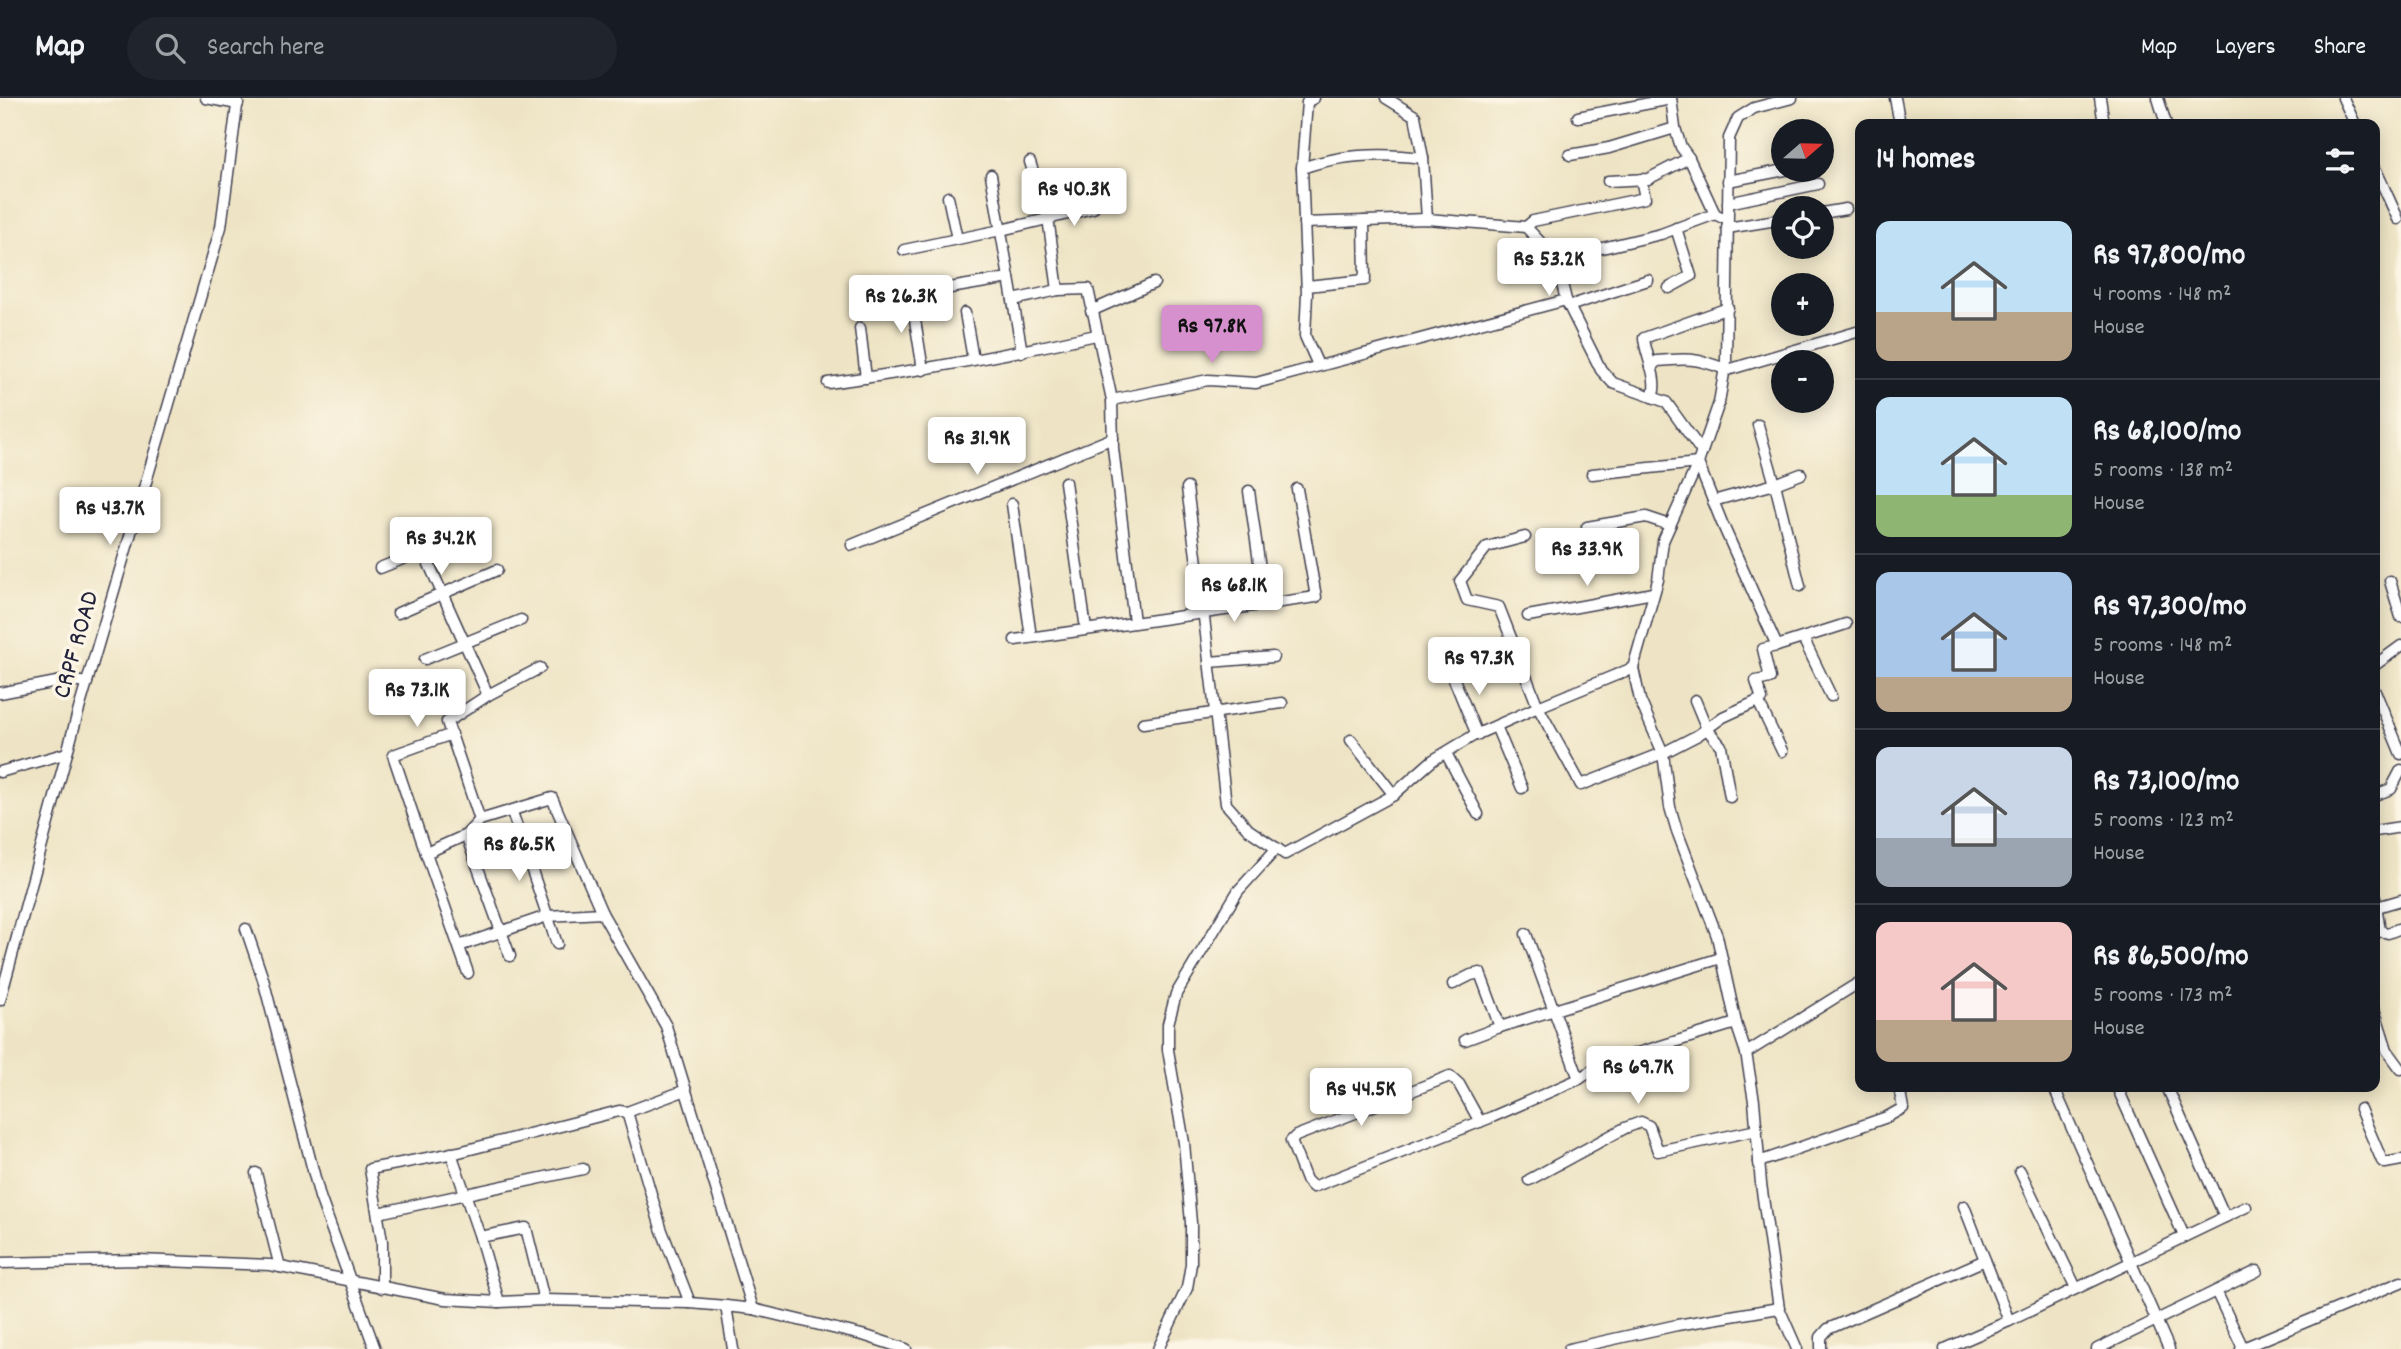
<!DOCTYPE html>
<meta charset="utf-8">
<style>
body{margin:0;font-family:Dekko,sans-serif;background:#20242c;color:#f1f3f6;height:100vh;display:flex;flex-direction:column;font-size:26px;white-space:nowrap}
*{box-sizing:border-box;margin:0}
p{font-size:23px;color:#9ea1a6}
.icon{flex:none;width:38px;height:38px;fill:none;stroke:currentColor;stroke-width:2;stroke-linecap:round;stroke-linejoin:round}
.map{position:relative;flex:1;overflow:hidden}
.sheet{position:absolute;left:1855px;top:21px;width:525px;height:973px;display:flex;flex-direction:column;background:#171b24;border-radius:14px;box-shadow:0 4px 18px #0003}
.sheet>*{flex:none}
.needle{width:46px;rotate:70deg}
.tools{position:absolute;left:1771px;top:21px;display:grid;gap:14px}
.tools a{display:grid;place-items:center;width:63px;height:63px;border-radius:50%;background:#171b24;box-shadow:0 4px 18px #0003;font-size:35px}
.price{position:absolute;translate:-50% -60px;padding:0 16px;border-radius:7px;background:#fff;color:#222;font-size:23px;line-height:46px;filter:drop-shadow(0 2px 4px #0008)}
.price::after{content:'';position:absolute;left:50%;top:42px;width:21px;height:16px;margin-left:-10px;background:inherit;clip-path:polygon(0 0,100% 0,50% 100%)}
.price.selected{background:#d690ce;color:#111}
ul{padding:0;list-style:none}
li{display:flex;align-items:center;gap:21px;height:175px;padding:0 21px}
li+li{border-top:2px solid #363941}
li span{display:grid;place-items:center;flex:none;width:196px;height:140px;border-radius:14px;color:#555}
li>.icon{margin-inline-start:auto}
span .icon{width:84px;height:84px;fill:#fffc;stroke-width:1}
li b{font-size:30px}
h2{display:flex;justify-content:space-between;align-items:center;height:84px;padding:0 21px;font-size:30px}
header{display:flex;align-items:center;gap:42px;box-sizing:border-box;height:98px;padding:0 35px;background:#171b24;border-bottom:2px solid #363941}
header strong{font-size:33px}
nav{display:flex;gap:38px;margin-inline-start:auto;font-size:24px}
.search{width:490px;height:63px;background:#20242c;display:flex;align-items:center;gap:18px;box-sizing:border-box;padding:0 24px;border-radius:38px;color:#9ea1a6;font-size:26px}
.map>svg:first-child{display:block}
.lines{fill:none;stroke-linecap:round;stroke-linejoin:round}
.minor-casing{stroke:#413f50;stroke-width:13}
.minor{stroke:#fff;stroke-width:10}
.labels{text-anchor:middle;stroke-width:7;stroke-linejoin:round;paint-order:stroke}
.street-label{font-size:26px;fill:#22223b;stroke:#fcf5e5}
</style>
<header>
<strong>Map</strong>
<div class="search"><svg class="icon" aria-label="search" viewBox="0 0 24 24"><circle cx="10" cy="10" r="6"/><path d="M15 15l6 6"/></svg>Search here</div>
<nav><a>Map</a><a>Layers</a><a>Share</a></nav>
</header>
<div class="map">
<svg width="2401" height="1251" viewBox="0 0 2401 1251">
<rect width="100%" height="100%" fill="#fcf5e5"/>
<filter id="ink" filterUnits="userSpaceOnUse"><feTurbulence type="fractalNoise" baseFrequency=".0143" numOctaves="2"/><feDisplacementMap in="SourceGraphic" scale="14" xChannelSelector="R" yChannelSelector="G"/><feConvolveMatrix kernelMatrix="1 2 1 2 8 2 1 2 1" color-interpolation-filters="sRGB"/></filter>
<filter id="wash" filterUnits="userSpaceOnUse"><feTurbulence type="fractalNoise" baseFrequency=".00686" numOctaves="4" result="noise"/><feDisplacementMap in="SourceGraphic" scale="28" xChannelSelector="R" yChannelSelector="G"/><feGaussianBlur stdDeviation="1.57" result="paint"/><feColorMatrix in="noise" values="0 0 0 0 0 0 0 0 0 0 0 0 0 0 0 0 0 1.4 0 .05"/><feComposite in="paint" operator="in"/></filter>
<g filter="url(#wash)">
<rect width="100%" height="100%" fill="#eee4c5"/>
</g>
<g filter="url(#ink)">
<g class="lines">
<defs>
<g id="minor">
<polyline points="206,0 238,6"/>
<polyline points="1314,0 1307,4 1302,70 1307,196 1305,238 1318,267"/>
<polyline points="1386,0 1415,18 1423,60 1427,121"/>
<polyline points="1671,0 1675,30 1681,49 1689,60 1715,116 1721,119"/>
<polyline points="1792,0 1754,10 1738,20 1729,40 1726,263 1719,305 1698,365 1663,443 1658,482 1633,570 1640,602 1663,655 1670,709 1677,733 1717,838 1736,925 1746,955 1754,1003 1761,1086 1779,1210 1797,1251"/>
<polyline points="1895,0 1900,26"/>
<polyline points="2100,0 2104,26"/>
<polyline points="2158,0 2166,26"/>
<polyline points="2343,0 2355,26"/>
<polyline points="1578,19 1671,1"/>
<polyline points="1570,57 1609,50 1675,30"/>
<polyline points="1030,64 1048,120 1058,192"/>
<path d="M1302,70C1340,56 1384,55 1423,60"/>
<polyline points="2375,70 2398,121"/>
<polyline points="991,77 1022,254"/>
<polyline points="1608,83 1648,81 1689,60"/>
<polyline points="1728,83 1785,72"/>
<polyline points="948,99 957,141"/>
<polyline points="1728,105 1818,86"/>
<polyline points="1822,115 1846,111"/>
<polyline points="1304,125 1427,121 1526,129 1533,123 1645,100 1641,81"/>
<polyline points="1526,129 1556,161"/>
<polyline points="1727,130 1783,121"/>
<polyline points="904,152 1001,132 1093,110"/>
<polyline points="1307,188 1365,182 1364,123"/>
<polyline points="1669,190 1691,178 1676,130"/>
<polyline points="911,197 923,272"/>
<polyline points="1013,202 1058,192 1088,191 1112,302 1113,350 1134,524"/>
<polyline points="868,204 1009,180"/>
<polyline points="1569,208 1648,182"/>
<polyline points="1091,213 1154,185"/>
<polyline points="965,215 973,261"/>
<polyline points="860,230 866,280"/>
<path d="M1651,269L1657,263C1686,260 1697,260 1725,271"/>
<polyline points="1724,273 1860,233"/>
<path d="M828,285C919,273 1007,257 1096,237"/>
<path d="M1652,299C1660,282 1645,257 1644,240L1728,210"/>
<polyline points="1112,302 1208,282 1256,285 1566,202"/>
<polyline points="1808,303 1809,307"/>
<polyline points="1758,327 1775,386 1800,488"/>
<polyline points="1702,354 1666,304 1613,285 1601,272 1566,202 1556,161 1661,136 1715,116"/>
<polyline points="1592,376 1698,365 1722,425 1777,548 1763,551 1770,580 1756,583 1762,601 1723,619 1698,637 1663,655 1581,687 1538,609 1633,570"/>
<polyline points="1065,384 1086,531"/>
<polyline points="1187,390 1202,503 1226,706 1249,732 1285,756 1392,698 1433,662 1473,638 1538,609 1499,509 1467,502 1460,483 1487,449 1525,439"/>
<polyline points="1249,393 1265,506"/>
<polyline points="1713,403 1775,386 1801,376"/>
<polyline points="1012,406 1031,539"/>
<polyline points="1587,429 1646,419 1670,427"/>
<polyline points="415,435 488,597"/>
<polyline points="852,447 1113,340"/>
<polyline points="380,470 480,430"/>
<polyline points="2390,483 2401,519"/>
<polyline points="398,515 497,472"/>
<polyline points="1528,518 1653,495"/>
<polyline points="1803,540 1831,598"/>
<polyline points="1015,542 1316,499 1297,391"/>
<polyline points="1777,548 1846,526"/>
<polyline points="1481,555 1512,543"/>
<polyline points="425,561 521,522"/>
<polyline points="1209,564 1273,559"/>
<polyline points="2375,567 2401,548"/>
<polyline points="1451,574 1477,637"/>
<polyline points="2375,593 2401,656"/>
<polyline points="0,595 67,582 87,585"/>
<polyline points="1695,602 1707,631 1721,648 1730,699"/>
<polyline points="1758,603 1782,653"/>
<polyline points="1143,625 1282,605"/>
<polyline points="1496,628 1522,690"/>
<polyline points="452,636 393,657 426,755 466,737 480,722 552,700 602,815 666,928 753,1211"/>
<polyline points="1351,642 1394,697"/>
<polyline points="1446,655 1478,716"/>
<polyline points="0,674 67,655"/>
<polyline points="2375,697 2391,691 2401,672"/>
<polyline points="512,714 557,846"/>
<polyline points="480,722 447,624 488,597 540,570"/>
<polyline points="2375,733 2401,729"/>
<polyline points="466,737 510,858"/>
<polyline points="426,755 468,875"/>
<polyline points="2375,800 2380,833"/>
<polyline points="2377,809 2401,802"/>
<polyline points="246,831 263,881 320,1099 375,1251"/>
<polyline points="1526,836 1579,981"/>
<polyline points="2375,836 2380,833 2388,835 2401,830"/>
<polyline points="459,848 547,818 602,815"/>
<polyline points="1453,886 1471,877 1480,875 1500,929"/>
<polyline points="0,902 77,618 221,129 238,0"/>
<polyline points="2375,914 2387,952 2401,971"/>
<polyline points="1465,942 1500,929 1721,860"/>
<polyline points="1746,955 1860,884"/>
<polyline points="2117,989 2184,1138"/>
<polyline points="2167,989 2225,1119"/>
<polyline points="2055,992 2169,1251"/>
<polyline points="2360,1011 2382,1063 2385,1065 2401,1062"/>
<polyline points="627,1014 661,1130 690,1205"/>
<polyline points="1480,1024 1459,986 1450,978 1296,1038 1291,1043 1306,1082 1313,1089 1492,1019 1579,981 1602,966 1736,925"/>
<polyline points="451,1055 480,1139 499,1204"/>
<polyline points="1759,1064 1887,1019 1903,1010 1899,989"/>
<polyline points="2020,1073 2076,1190"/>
<polyline points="256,1075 280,1169"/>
<polyline points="1529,1082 1625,1030 1641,1024 1649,1028 1658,1053 1757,1032"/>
<polyline points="1964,1108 1985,1162"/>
<polyline points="378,1115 583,1071"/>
<polyline points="480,1139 526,1130 544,1202"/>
<polyline points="0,1165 138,1162 270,1167 445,1201 499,1204 544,1202 690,1205 726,1208 753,1211 866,1238 906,1251"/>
<polyline points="382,1190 382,1143 370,1071 459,1054 619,1013 627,1014 686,992"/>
<polyline points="2216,1193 2243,1250 2241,1251"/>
<polyline points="726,1208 733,1251"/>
<polyline points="2243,1250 2401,1184"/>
<polyline points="1158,1251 1187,1190 1191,1166 1191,1125 1184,1045 1168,952 1168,926 1176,896 1238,793 1277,750"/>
<polyline points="1569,1251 1677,1227 1779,1210"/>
<polyline points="1821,1251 1821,1239 1828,1231 1985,1162 2009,1223"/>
<polyline points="1945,1251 2009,1223 2246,1109"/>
<polyline points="2097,1251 2257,1173"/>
</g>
</defs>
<use href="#minor" class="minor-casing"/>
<use href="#minor" class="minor"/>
</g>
</g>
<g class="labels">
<g class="street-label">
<text transform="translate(74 546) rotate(-74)" y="9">CRPF ROAD</text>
</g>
</g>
</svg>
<div class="tools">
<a><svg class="needle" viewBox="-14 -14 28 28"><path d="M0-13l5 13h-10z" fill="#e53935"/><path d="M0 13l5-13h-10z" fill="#9ea1a6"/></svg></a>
<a><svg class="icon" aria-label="locate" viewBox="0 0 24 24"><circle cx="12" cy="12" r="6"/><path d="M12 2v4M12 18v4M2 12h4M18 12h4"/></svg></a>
<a>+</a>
<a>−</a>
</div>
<b class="price" style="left:1074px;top:130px">Rs 40.3K</b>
<b class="price" style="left:1549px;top:200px">Rs 53.2K</b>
<b class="price" style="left:901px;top:237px">Rs 26.3K</b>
<b class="price selected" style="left:1212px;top:267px">Rs 97.8K</b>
<b class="price" style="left:977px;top:379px">Rs 31.9K</b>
<b class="price" style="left:110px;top:449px">Rs 43.7K</b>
<b class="price" style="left:441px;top:479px">Rs 34.2K</b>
<b class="price" style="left:1587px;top:490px">Rs 33.9K</b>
<b class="price" style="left:1234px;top:526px">Rs 68.1K</b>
<b class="price" style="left:1479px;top:599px">Rs 97.3K</b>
<b class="price" style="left:417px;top:631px">Rs 73.1K</b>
<b class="price" style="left:519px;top:785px">Rs 86.5K</b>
<b class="price" style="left:1638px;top:1008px">Rs 69.7K</b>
<b class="price" style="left:1361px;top:1030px">Rs 44.5K</b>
<section class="sheet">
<h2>14 homes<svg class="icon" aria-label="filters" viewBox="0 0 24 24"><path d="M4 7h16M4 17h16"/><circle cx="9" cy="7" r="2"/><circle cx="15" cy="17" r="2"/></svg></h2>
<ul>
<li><span style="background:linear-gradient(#bfe0f5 65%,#b9a48a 0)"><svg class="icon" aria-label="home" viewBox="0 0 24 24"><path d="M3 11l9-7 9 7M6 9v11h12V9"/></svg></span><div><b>Rs 97,800/mo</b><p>4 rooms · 148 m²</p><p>House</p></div></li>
<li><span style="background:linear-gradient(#bfe0f5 70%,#8fb573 0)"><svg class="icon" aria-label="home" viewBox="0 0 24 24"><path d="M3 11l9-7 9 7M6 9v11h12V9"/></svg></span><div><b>Rs 68,100/mo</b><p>5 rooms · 138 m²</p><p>House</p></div></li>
<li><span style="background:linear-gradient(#a9c7e8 75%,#b9a48a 0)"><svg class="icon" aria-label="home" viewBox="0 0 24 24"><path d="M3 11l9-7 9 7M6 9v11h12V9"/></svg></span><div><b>Rs 97,300/mo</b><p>5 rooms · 148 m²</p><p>House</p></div></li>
<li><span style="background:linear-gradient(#c9d6e8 65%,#9aa5b1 0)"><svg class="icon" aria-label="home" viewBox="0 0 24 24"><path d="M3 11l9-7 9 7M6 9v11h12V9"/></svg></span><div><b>Rs 73,100/mo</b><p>5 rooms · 123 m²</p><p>House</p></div></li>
<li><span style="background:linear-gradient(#f6c9c9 70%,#b9a48a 0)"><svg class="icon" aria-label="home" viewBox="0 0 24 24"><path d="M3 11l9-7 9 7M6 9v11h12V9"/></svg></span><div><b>Rs 86,500/mo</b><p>5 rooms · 173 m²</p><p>House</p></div></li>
</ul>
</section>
</div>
